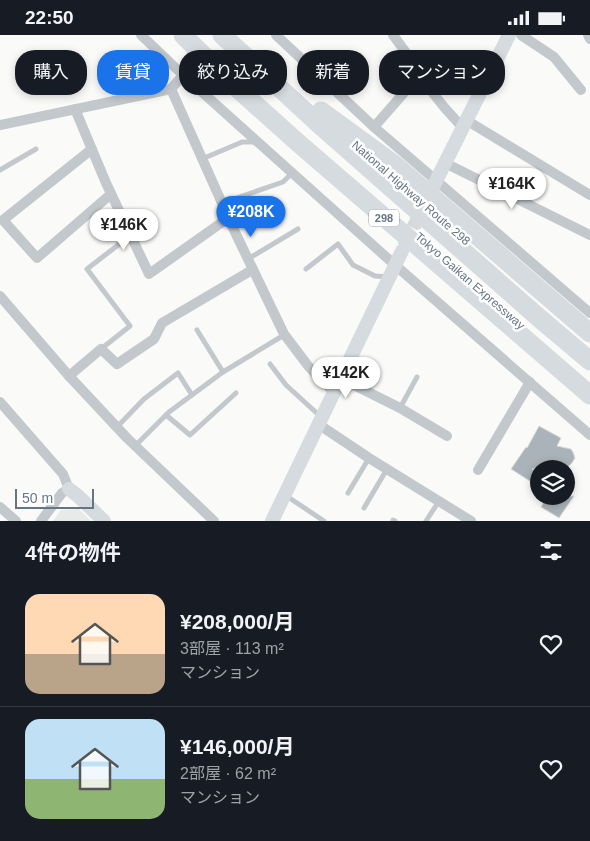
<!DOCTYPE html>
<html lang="ja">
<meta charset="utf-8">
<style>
body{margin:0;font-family:Helvetica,"Noto Sans JP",sans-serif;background:#242831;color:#f1f3f6;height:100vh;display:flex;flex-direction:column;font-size:19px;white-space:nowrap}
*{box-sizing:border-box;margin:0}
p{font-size:16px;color:#9ea1a6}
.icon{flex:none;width:28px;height:28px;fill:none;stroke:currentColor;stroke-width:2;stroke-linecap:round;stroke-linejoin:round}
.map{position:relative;height:486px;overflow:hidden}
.drawer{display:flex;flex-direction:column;background:#171b24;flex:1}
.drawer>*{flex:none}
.banner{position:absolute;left:15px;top:15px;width:560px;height:45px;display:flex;gap:10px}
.controls{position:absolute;left:530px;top:425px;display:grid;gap:10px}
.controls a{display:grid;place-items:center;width:45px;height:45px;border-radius:50%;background:#171b24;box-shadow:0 2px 8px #0003;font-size:25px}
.scale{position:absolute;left:15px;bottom:12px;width:79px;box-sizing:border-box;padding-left:5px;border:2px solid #657683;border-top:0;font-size:14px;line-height:18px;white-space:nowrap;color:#657683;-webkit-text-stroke:4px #fff;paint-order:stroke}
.price{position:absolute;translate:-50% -42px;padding:0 11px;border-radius:18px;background:#fff;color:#222;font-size:16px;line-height:32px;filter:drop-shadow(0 1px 2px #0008)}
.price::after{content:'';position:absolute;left:50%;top:30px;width:15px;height:11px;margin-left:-8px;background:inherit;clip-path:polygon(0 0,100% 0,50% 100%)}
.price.on{background:#1a73e8;color:#fff}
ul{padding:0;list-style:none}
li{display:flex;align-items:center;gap:15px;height:125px;padding:0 25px}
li+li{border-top:1px solid #363941}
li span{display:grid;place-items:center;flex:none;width:140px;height:100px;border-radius:15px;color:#555}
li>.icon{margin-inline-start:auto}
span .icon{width:60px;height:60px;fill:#fffc;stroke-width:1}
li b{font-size:21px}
h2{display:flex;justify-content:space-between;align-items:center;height:60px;padding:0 25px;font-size:21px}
.tag{padding:0 18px;border-radius:20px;background:#171b24;box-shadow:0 2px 8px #0003;font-size:18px;line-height:45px}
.tag.on{background:#1a73e8;color:#fff}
.status{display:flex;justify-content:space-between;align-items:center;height:35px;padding:0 25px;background:#171b24;direction:ltr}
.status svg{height:14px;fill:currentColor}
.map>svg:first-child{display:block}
.built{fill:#e8e9e9}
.building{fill:#aab3b9;stroke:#dcdcda}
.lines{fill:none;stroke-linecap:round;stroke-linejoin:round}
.secondary-tunnel{stroke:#d5d9db;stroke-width:14;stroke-dasharray:14 7;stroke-linecap:butt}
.lane{stroke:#c3c8cc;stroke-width:5}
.street{stroke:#c3c8cc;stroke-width:10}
.secondary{stroke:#d6dbdf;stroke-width:14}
.highway{stroke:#d6dbdf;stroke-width:19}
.labels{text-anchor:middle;stroke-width:5;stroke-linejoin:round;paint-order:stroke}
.shield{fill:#fff;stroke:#939fa8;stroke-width:1}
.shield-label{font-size:11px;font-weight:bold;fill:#657683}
.street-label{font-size:12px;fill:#657683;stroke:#fff}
</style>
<div class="status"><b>22:50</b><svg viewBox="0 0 49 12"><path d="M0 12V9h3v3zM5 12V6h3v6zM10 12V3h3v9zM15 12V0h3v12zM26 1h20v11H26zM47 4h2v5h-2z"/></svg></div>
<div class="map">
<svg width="590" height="486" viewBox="0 0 590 486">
<rect width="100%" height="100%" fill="#fafaf8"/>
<polygon class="built" points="79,474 91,486 53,486 61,475"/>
<g class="building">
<polygon points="539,391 561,403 557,411 571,414 573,417 575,423 572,428 565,434 532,434 539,438 539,452 511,434 526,412 527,413"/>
<polygon points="547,461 574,461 559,483 541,472"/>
</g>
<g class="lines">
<polyline class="secondary-tunnel" points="404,212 432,154"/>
<g class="lane">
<polyline points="202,124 242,107 254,107"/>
<polyline points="0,135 36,114"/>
<polyline points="222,168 283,147 292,138"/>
<polyline points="248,224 298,194"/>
<polyline points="306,234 338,209 353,230 375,241 389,242"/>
<polyline points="197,295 223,337"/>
<polyline points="101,314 130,291 87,234 131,200"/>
<polyline points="270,329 286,350 321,382"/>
<polyline points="400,373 417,342"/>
<polyline points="166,380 190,400 236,358"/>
<polyline points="117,392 144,364 178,338 192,360"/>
<polyline points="135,411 169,377 223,337 284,300"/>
<polyline points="348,458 369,423"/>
<polyline points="285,460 324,486"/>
<polyline points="364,473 387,434"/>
<polyline points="393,485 395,486"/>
<polyline points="426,486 439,466"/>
</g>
<g class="street">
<polyline points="141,0 183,40 395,230 590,400"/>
<polyline points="276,0 374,92 590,278"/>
<polyline points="393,0 407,19 406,24 444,72 462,92"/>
<polyline points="521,0 554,22 581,55"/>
<polyline points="588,0 590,4"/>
<polyline points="183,40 171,54 234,195 284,299 309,332 333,356"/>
<polyline points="75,74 106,148 149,239 228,183"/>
<polyline points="466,85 590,160"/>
<polyline points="0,90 171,54"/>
<polyline points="374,92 403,59 392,34 406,24"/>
<polyline points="92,114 3,185 37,223 111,159"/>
<polyline points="445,128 590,200"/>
<polyline points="0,261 69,341 127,403 214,486"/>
<polyline points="69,341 101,314 117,329 154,304 162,288 252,235"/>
<polyline points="340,343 400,373 447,401"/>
<polyline points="0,367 63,439 69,454 62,458 41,486"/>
<polyline points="318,389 369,423 471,486"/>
<polyline points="478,435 530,347"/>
<polyline points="0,472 16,486"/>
</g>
<g class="secondary">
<polyline points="432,154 509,0"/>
<polyline points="69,454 78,461 104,486"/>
<polyline points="272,486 402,216"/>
</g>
<g class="highway">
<polyline points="183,0 228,45 296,106 590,360"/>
<polyline points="222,0 321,91 538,282 590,326"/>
<polyline points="321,76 395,130 590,298"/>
</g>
</g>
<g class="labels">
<rect class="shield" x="369" y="174.5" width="30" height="17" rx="4"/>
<g class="shield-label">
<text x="384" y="187">298</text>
</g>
<g class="street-label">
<text transform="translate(411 158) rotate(41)" y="4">National Highway Route 298</text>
<text transform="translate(470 246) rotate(41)" y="4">Tokyo Gaikan Expressway</text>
</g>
</g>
</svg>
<div class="controls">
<a><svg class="icon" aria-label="layers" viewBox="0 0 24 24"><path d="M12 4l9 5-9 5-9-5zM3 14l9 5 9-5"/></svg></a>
</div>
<div class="scale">50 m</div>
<b class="price" style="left:512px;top:175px">¥164K</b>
<b class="price on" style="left:251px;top:203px">¥208K</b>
<b class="price" style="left:124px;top:216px">¥146K</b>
<b class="price" style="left:346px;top:364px">¥142K</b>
<div class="banner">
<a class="tag">購入</a>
<a class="tag on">賃貸</a>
<a class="tag">絞り込み</a>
<a class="tag">新着</a>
<a class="tag">マンション</a>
</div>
</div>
<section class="drawer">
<h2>4件の物件<svg class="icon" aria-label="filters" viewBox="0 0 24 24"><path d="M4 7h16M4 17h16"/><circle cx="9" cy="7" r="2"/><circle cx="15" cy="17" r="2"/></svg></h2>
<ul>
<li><span style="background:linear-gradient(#ffd9b3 60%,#b9a48a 0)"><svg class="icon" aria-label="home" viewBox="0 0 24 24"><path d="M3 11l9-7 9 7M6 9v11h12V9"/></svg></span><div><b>¥208,000/月</b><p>3部屋 · 113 m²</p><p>マンション</p></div><svg class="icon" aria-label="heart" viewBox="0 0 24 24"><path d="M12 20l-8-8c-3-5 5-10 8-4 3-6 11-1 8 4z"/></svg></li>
<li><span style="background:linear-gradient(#bfe0f5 60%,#8fb573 0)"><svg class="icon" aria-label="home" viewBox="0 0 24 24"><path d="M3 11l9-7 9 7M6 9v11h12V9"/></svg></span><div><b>¥146,000/月</b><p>2部屋 · 62 m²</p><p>マンション</p></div><svg class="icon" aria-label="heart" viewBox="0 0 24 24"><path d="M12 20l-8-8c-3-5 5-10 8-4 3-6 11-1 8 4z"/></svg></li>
</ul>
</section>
